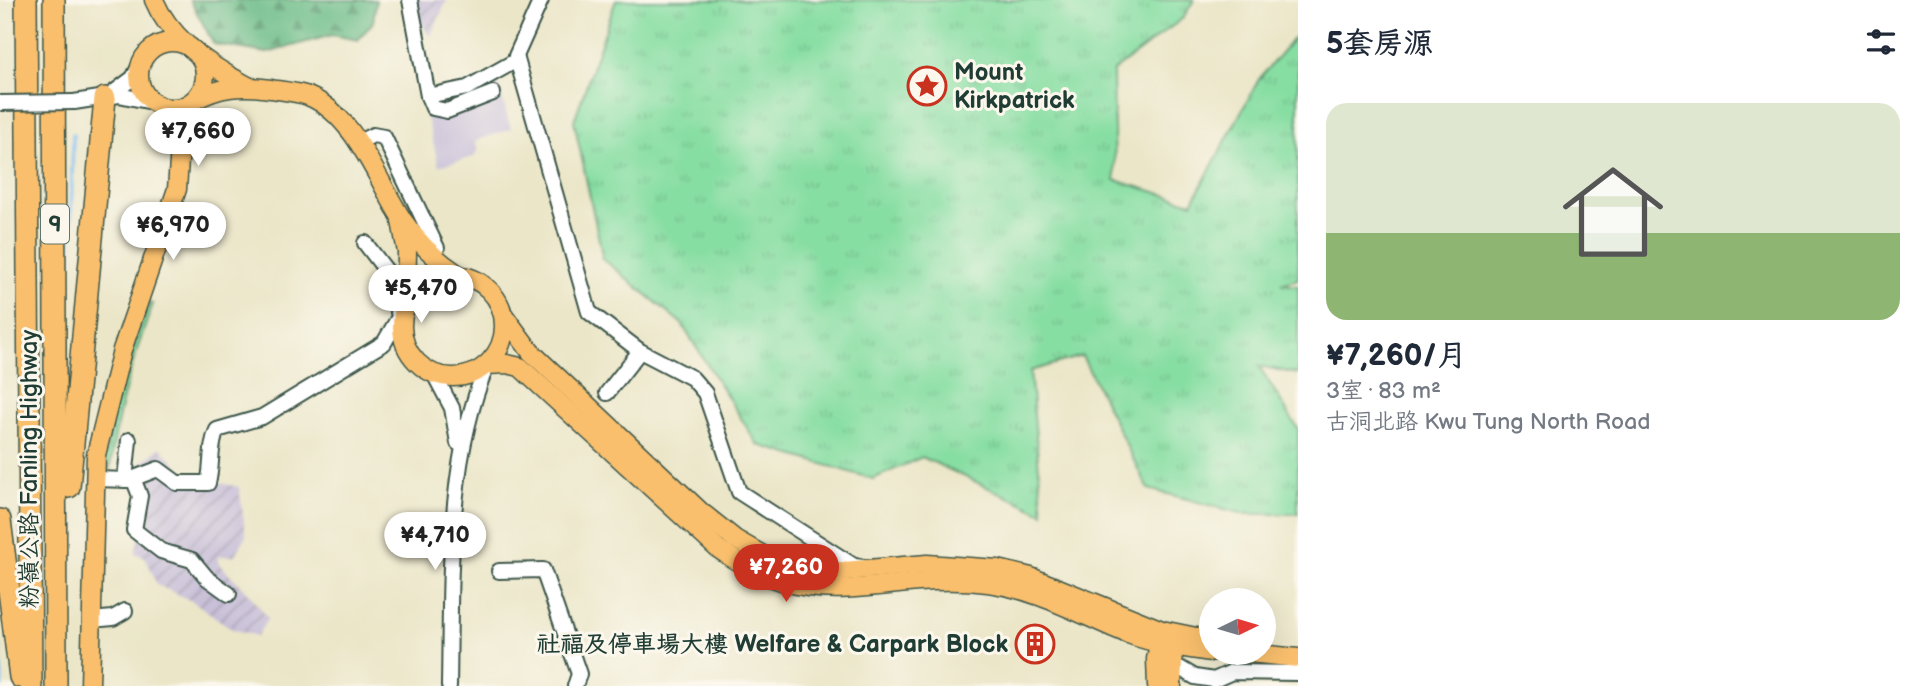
<!DOCTYPE html>
<html lang="zh">
<meta charset="utf-8">
<style>
body{margin:0;font-family:"Balsamiq Sans","LXGW WenKai TC",sans-serif;background:#f6f6f7;color:#1f2937;height:100vh;display:flex;flex-direction:column;font-size:26px;white-space:nowrap}
*{box-sizing:border-box;margin:0}
p{font-size:23px;color:#747a83}
.icon{flex:none;width:38px;height:38px;fill:none;stroke:currentColor;stroke-width:2;stroke-linecap:round;stroke-linejoin:round}
.map{position:relative;flex:1;overflow:hidden}
.panel{display:flex;flex-direction:column;background:#fff;width:630px}
.panel>*{flex:none}
.needle{width:46px;rotate:85deg}
.fabs{position:absolute;left:1199px;top:588px;display:grid;gap:14px}
.fabs a{display:grid;place-items:center;width:77px;height:77px;border-radius:50%;background:#fff;box-shadow:0 7px 28px #0002;font-size:35px}
.price{position:absolute;translate:-50% -60px;padding:0 16px;border-radius:24px;background:#fff;color:#222;font-size:23px;line-height:46px;filter:drop-shadow(0 2px 4px #0008)}
.price::after{content:'';position:absolute;left:50%;top:42px;width:21px;height:16px;margin-left:-10px;background:inherit;clip-path:polygon(0 0,100% 0,50% 100%)}
.price.active{background:#c8321e;color:#fff}
ul{padding:0;list-style:none}
li{display:grid;align-content:center;gap:14px;height:371px;padding:0 28px}
li span{display:grid;place-items:center;height:217px;border-radius:21px;color:#555}
li>.icon{margin-inline-start:auto}
span .icon{width:126px;height:126px;fill:#fffc;stroke-width:1}
li b{font-size:30px}
h2{display:flex;justify-content:space-between;align-items:center;height:84px;padding:0 28px;font-size:30px}
main{display:flex;flex:1;min-height:0}
.map>svg:first-child{display:block}
.industrial{fill:url(#industrial-furrows)}
.railway{fill:#c8bfd8}
.grass{fill:url(#grass-tufts);stroke:#538e6c;stroke-width:2}
.forest{fill:url(#forest-firs);stroke:#467d5e;stroke-width:2}
.lines{fill:none;stroke-linecap:round;stroke-linejoin:round}
.stream{stroke:#7ebef2;stroke-width:3.5}
.minor-casing{stroke:#3e564a;stroke-width:18}
.major-casing{stroke:#3e564a;stroke-width:21}
.highway-casing{stroke:#3e564a;stroke-width:24}
.minor{stroke:#fff;stroke-width:14}
.major{stroke:#f9bf6d;stroke-width:18}
.highway{stroke:#f9bf6d;stroke-width:21}
.minor-bridge-casing{stroke:#3e564a;stroke-width:18;stroke-linecap:butt}
.minor-bridge{stroke:#fff;stroke-width:14}
.labels{text-anchor:middle;stroke-width:6;stroke-linejoin:round;paint-order:stroke}
.shield{fill:#fbf7ec;stroke:#61756b;stroke-width:2}
.shield-label{font-size:23px;font-weight:bold;fill:#1f3d34}
.poi-label{font-size:24px;font-weight:bold;fill:#1f3d34;stroke:#fbf7ec;text-anchor:start}
.street-label{font-size:24px;fill:#1f3d34;stroke:#fbf7ec}
</style>
<main>
<div class="map">
<svg width="1298" height="686" viewBox="0 0 1298 686">
<defs>
<pattern id="industrial-furrows" width="10" height="10" patternUnits="userSpaceOnUse" patternTransform="scale(1.75)"><rect width="10" height="10" fill="#c8bfd8"/><path d="M-1 1l2-2M0 10L10 0M9 11l2-2" fill="none" stroke="#a29cb0"/></pattern>
<pattern id="grass-tufts" width="24" height="20" patternUnits="userSpaceOnUse" patternTransform="scale(1.75)"><rect width="24" height="20" fill="#87dea3"/><path d="M3 7l-1-3M5 7V3M7 7l1-3M15 17l-1-3M17 17v-4M19 17l1-3" fill="none" stroke="#74bf8d"/></pattern>
<pattern id="forest-firs" width="22" height="20" patternUnits="userSpaceOnUse" patternTransform="scale(1.75)"><rect width="22" height="20" fill="#6dbd89"/><path d="M5 1l3.5 6h-7zM16 11l3.5 6h-7z" fill="#599b71"/></pattern>
</defs>
<rect width="100%" height="100%" fill="#fbf7ec"/>
<filter id="ink" filterUnits="userSpaceOnUse"><feTurbulence type="fractalNoise" baseFrequency=".0143" numOctaves="2"/><feDisplacementMap in="SourceGraphic" scale="14" xChannelSelector="R" yChannelSelector="G"/><feConvolveMatrix kernelMatrix="1 2 1 2 8 2 1 2 1" color-interpolation-filters="sRGB"/></filter>
<filter id="wash" filterUnits="userSpaceOnUse"><feTurbulence type="fractalNoise" baseFrequency=".00686" numOctaves="4" result="noise"/><feDisplacementMap in="SourceGraphic" scale="28" xChannelSelector="R" yChannelSelector="G"/><feGaussianBlur stdDeviation="1.57" result="paint"/><feColorMatrix in="noise" values="0 0 0 0 0 0 0 0 0 0 0 0 0 0 0 0 0 1.4 0 .05"/><feComposite in="paint" operator="in"/></filter>
<g filter="url(#wash)">
<rect width="100%" height="100%" fill="#ebe6c8"/>
<g class="industrial">
<polygon points="415,0 447,0 430,37 417,16"/>
<polygon points="160,447 188,476 239,487 246,536 234,556 218,556 220,565 247,591 268,618 257,636 232,629 194,602 157,585 146,558 135,553 150,494 136,478 126,477"/>
</g>
<polygon class="railway" points="498,83 511,129 475,141 478,150 474,157 439,166 423,102 456,97"/>
<g class="grass">
<polygon points="616,0 1194,0 1183,18 1113,71 1115,180 1192,203 1259,79 1298,33 1298,279 1281,284 1298,286 1298,374 1259,366 1298,429 1298,514 1244,514 1148,489 1082,356 1030,371 1043,513 922,457 873,479 758,445 681,323 603,259 574,121"/>
<path d="M149,303L153,304C133,359 116,411 110,469L105,460L117,393Z"/>
</g>
<polygon class="forest" points="190,0 376,0 373,22 358,40 332,35 267,53 214,44"/>
<g class="lines">
<g class="stream">
<polyline points="70,265 73,134"/>
<polyline points="0,646 2,686"/>
</g>
</g>
</g>
<g filter="url(#ink)">
<g class="lines">
<defs>
<g id="minor">
<polyline points="410,0 428,96 467,88 517,60"/>
<polyline points="541,0 516,56 589,312 640,351 692,378 705,393 739,492 854,566 864,567"/>
<polyline points="109,96 133,78 141,63"/>
<polyline points="428,96 433,108 447,111 493,93"/>
<polyline points="74,102 119,95 152,102"/>
<polyline points="357,143 373,135 384,137 437,248"/>
<polyline points="434,374 452,408 458,443"/>
<polyline points="607,393 640,351"/>
<polyline points="133,478 140,496 134,530 161,551 192,560 207,578 229,594"/>
<path d="M95,479L129,480L158,469L177,483H208C213,464 209,447 217,430L262,417L384,343L399,317L391,277L365,243"/>
<polyline points="125,480 129,440"/>
<polyline points="499,571 543,570 579,674 575,686"/>
<polyline points="91,620 113,618 125,611"/>
<polyline points="1166,660 1195,677 1214,680 1232,672 1298,673"/>
<path d="M449,686C451,581 446,463 487,365"/>
</g>
<g id="major">
<path d="M154,0C170,39 211,67 248,86"/>
<circle cx="172" cy="75" r="33"/>
<path d="M193,101C220,86 241,85 271,89C282,91 297,92 308,96C355,115 377,180 402,219C417,242 436,260 459,275"/>
<polyline points="401,221 407,252 406,304"/>
<circle cx="453" cy="326" r="51"/>
<polyline points="503,314 531,352 700,511 735,539 768,558 789,566 832,572 927,564 998,569 1031,577 1162,630 1211,640"/>
<path d="M487,365L507,364L520,367L717,548C820,622 880,570 988,583C1037,589 1083,616 1128,634C1155,644 1182,648 1211,652"/>
<polyline points="1250,653 1298,658"/>
<polyline points="90,686 96,455 122,350 177,189 182,119 190,103"/>
<polyline points="1157,686 1156,659 1161,634"/>
<polyline points="1172,686 1174,636"/>
</g>
<g id="highway">
<polyline points="26,0 31,686"/>
<polyline points="54,0 56,686"/>
<polyline points="69,487 105,98"/>
<polyline points="0,520 20,677"/>
</g>
</defs>
<use href="#minor" class="minor-casing"/>
<use href="#major" class="major-casing"/>
<use href="#highway" class="highway-casing"/>
<use href="#minor" class="minor"/>
<use href="#major" class="major"/>
<use href="#highway" class="highway"/>
<defs>
<polyline id="minor-bridge" points="0,103 74,102"/>
</defs>
<use href="#minor-bridge" class="minor-bridge-casing"/>
<use href="#minor-bridge" class="minor-bridge"/>
</g>
</g>
<defs>
<symbol id="sight-ring" viewBox="-11 -11 22 22"><circle r="9.5" fill="#fbf7ec" stroke="#c8321e" stroke-width="1.5"/><path d="M0-6L1.8-2.2L6-1.7L2.9 1.2L3.7 5.4L0 3.3L-3.7 5.4L-2.9 1.2L-6-1.7L-1.8-2.2Z" fill="#c8321e"/></symbol>
<symbol id="building-ring" viewBox="-11 -11 22 22"><circle r="9.5" fill="#fbf7ec" stroke="#c8321e" stroke-width="1.5"/><path d="M-4-6H4V6H1V3H-1V6H-4ZM-2.5-4.3h1.7v1.8h-1.7ZM.8-4.3h1.7v1.8H.8ZM-2.5-1h1.7V.8h-1.7ZM.8-1h1.7V.8H.8Z" fill="#c8321e"/></symbol>
</defs>
<g fill-rule="evenodd">
<use href="#sight-ring" x="905" y="64" width="44" height="44"/>
<use href="#building-ring" x="1013" y="622" width="44" height="44"/>
</g>
<g class="labels">
<rect class="shield" x="41" y="204.5" width="28" height="39" rx="5"/>
<g class="shield-label">
<text x="55" y="232">9</text>
</g>
<g class="poi-label">
<text x="954" y="80">Mount<tspan x="954" dy="28">Kirkpatrick</tspan></text>
<text x="1008" y="652" text-anchor="end">社福及停車場大樓 Welfare &amp; Carpark Block</text>
</g>
<g class="street-label">
<text transform="translate(29 469) rotate(-90)" y="8">粉嶺公路 Fanling Highway</text>
</g>
</g>
</svg>
<div class="fabs">
<a><svg class="needle" viewBox="-14 -14 28 28"><path d="M0-13l5 13h-10z" fill="#e53935"/><path d="M0 13l5-13h-10z" fill="#747a83"/></svg></a>
</div>
<b class="price" style="left:198px;top:168px">¥7,660</b>
<b class="price" style="left:173px;top:262px">¥6,970</b>
<b class="price" style="left:421px;top:325px">¥5,470</b>
<b class="price" style="left:435px;top:572px">¥4,710</b>
<b class="price active" style="left:786px;top:604px">¥7,260</b>
</div>
<section class="panel">
<h2>5套房源<svg class="icon" aria-label="filters" viewBox="0 0 24 24"><path d="M4 7h16M4 17h16"/><circle cx="9" cy="7" r="2"/><circle cx="15" cy="17" r="2"/></svg></h2>
<ul>
<li><span style="background:linear-gradient(#dfe7d0 60%,#8fb573 0)"><svg class="icon" aria-label="home" viewBox="0 0 24 24"><path d="M3 11l9-7 9 7M6 9v11h12V9"/></svg></span><div><b>¥7,260/月</b><p>3室 · 83 m²</p><p>古洞北路 Kwu Tung North Road</p></div></li>
</ul>
</section>
</main>
